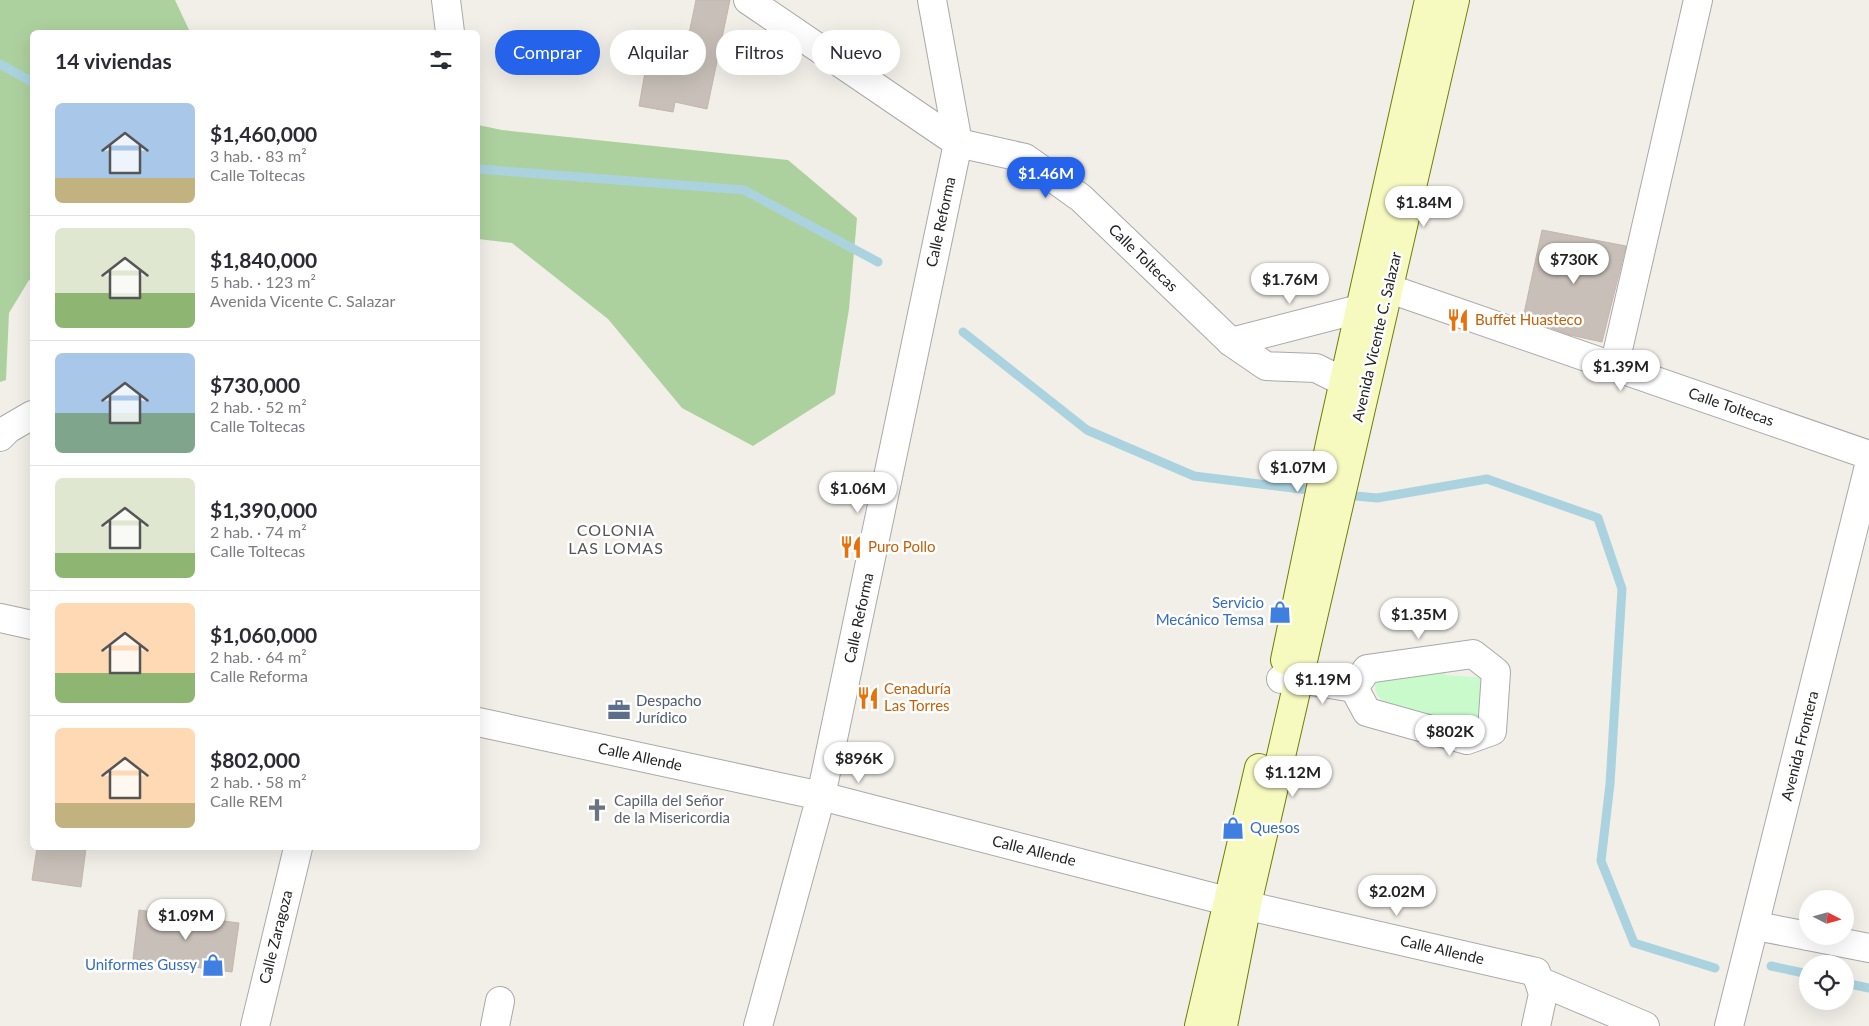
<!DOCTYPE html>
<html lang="es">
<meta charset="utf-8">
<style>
body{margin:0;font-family:Lato,sans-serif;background:#f7f7f7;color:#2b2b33;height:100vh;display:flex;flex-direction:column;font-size:19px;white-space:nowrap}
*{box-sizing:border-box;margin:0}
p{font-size:16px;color:#7c7c81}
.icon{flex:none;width:28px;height:28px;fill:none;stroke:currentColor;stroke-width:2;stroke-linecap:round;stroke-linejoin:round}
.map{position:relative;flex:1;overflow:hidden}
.details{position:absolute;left:30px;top:30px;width:450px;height:820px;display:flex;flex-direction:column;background:#fff;border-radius:8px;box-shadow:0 5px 20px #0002}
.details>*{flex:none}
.top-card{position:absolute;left:495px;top:30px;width:475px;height:45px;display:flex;gap:10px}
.needle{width:32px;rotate:96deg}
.fabs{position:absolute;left:1799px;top:890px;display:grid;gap:10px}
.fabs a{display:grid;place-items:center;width:55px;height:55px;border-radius:50%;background:#fff;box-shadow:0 5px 20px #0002;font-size:25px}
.price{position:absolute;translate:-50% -42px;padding:0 11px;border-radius:18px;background:#fff;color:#222;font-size:16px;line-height:32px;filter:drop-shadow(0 1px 2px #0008)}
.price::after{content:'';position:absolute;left:50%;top:30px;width:15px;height:11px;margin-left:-8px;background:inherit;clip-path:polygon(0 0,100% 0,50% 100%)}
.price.selected{background:#2563eb;color:#fff}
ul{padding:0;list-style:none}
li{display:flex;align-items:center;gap:15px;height:125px;padding:0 25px}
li+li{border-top:1px solid #e1e1e2}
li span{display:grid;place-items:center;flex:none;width:140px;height:100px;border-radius:8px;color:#555}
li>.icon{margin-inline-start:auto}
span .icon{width:60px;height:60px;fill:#fffc;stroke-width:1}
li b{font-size:21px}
h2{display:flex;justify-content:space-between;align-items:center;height:60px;padding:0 25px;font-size:21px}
.pill{padding:0 18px;border-radius:22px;background:#fff;box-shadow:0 5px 20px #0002;font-size:18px;line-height:45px}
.pill.selected{background:#2563eb;color:#fff}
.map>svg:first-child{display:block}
.forest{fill:#add19e}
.park{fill:#c8facc}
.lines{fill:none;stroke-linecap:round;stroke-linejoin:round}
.stream{stroke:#aad3df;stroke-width:9}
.building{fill:#c7bfb8;stroke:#c4b6ab}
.street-casing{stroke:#a9a9a9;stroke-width:30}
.secondary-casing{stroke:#707d05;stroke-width:30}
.street{stroke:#fff;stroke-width:28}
.secondary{stroke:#f7fabf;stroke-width:28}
.labels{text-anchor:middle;stroke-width:5;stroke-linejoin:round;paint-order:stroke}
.street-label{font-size:15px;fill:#222;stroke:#fff}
.food-label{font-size:15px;fill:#c56008;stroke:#fff;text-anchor:start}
.shop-label{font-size:15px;fill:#366cbe;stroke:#fff;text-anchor:end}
.service-label{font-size:15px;fill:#4e5e75;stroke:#fff;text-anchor:start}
.worship-label{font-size:15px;fill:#5b616d;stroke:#fff;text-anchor:start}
.neighbourhood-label{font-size:16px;letter-spacing:1px;fill:#555;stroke:#fff}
</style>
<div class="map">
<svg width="1869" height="1026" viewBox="0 0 1869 1026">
<rect width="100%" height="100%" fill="#f2efe9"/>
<g class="forest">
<polygon points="0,0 175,0 190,32 32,32 32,281 29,280 9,313 6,380 0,382"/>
<polygon points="478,125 502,130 788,160 857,218 849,309 835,394 753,446 682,408 608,319 512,243 478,239"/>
</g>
<path class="park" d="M1445,665V675L1486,678L1479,726C1458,721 1398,711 1383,701C1375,695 1375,688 1375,679Z"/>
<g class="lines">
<g class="stream">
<polyline points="0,64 32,82"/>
<polyline points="478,169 744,190 878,262"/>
<polyline points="963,332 1087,430 1194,476 1317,491"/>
<polyline points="1345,495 1377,498 1487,479 1598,518 1622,589 1610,784 1601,861 1634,943 1715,968"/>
<polyline points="1771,966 1808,974"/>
<polyline points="1845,983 1869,988"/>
</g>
</g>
<g class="building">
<polygon points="696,0 730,0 707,109 675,102 673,112 639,106 647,61 682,67"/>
<polygon points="1542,230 1626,246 1602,342 1570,335 1523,318"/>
<polygon points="37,848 86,848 81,887 32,880"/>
<polygon points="139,910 239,923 232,972 133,959"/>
</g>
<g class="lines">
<defs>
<g id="street">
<polyline points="446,0 450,32"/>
<polyline points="748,0 958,143 1025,158 1081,198 1231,342 1266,366 1316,368 1364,392"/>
<polyline points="1367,281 1869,455"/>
<polyline points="1231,342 1359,309"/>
<polyline points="1614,367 1698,0"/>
<polyline points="0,437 8,429 32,415"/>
<polyline points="0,618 32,625"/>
<polygon points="1473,654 1496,672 1492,731 1467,740 1367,712 1354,688 1367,669"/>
<polyline points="1281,679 1299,679 1354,688"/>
<polyline points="478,722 821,796 1227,901 1536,972 1543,994 1536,1026"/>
<polyline points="1756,926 1808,936"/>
<polyline points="1808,936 1869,948"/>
<polyline points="1539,981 1645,1026"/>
<polyline points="255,1026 298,848"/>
<polyline points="495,1026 500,1001"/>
<polyline points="758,1026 821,796 958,143 932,0"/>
<polyline points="1729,1026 1869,466"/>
</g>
<g id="secondary">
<polyline points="1285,660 1331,439 1429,0"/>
<polyline points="1199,1026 1259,768"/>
<polyline points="1223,1026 1247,904 1455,0"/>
</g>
</defs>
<use href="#street" class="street-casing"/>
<use href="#secondary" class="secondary-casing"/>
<use href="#street" class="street"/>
<use href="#secondary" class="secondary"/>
</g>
<defs>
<symbol id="restaurant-bare" viewBox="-9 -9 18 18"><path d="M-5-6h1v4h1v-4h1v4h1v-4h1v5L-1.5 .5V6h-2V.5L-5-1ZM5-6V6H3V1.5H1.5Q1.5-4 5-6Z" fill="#e8710a" stroke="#fff" stroke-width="2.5" paint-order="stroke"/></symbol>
<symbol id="shop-bare" viewBox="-9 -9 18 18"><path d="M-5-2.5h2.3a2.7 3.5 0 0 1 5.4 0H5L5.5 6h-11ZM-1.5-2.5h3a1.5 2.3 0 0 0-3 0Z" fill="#3f7fe0" stroke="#fff" stroke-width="2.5" paint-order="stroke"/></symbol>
<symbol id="office-bare" viewBox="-9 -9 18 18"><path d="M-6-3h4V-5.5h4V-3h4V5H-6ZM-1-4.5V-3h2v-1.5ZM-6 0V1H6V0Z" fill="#5c6f8a" stroke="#fff" stroke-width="2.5" paint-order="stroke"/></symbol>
<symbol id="church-bare" viewBox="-9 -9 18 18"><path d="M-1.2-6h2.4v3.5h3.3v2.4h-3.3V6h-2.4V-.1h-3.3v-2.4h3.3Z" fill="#6b7280" stroke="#fff" stroke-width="2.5" paint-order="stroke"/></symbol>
</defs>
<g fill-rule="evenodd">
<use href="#restaurant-bare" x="1442" y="304" width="32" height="32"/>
<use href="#restaurant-bare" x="835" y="531" width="32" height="32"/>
<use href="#shop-bare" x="1264" y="596" width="32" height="32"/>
<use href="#restaurant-bare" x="852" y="682" width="32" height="32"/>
<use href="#office-bare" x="603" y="694" width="32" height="32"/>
<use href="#church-bare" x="581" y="794" width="32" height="32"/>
<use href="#shop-bare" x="1217" y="812" width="32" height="32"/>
<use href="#shop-bare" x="197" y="949" width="32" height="32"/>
</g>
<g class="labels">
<g class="street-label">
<text transform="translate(941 222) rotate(-78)" y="5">Calle Reforma</text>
<text transform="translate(1143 258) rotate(44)" y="5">Calle Toltecas</text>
<text transform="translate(1377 337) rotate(-77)" y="5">Avenida Vicente C. Salazar</text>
<text transform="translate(1731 407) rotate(19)" y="5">Calle Toltecas</text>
<text transform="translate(859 618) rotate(-78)" y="5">Calle Reforma</text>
<text transform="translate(1800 746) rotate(-76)" y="5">Avenida Frontera</text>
<text transform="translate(640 757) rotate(12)" y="5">Calle Allende</text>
<text transform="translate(1034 851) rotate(14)" y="5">Calle Allende</text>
<text transform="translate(276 937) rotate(-76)" y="5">Calle Zaragoza</text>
<text transform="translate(1442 950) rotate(13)" y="5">Calle Allende</text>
</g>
<g class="food-label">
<text x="1475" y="325">Buffet Huasteco</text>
<text x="868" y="552">Puro Pollo</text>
<text x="884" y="694">Cenaduría<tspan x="884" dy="17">Las Torres</tspan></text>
</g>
<g class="shop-label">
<text x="1264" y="608">Servicio<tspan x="1264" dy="17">Mecánico Temsa</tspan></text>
<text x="1250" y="833" text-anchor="start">Quesos</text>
<text x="197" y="970">Uniformes Gussy</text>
</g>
<g class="service-label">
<text x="636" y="706">Despacho<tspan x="636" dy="17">Jurídico</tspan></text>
</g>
<g class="worship-label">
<text x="614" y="806">Capilla del Señor<tspan x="614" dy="17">de la Misericordia</tspan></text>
</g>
<g class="neighbourhood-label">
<text x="616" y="536">COLONIA<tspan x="616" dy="18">LAS LOMAS</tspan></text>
</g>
</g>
</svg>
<div class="fabs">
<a><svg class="needle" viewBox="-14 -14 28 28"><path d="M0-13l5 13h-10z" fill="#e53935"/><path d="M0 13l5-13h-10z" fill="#7c7c81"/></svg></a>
<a><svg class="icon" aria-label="locate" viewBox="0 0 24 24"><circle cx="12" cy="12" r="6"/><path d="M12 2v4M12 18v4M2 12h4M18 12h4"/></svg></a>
</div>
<b class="price selected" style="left:1046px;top:199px">$1.46M</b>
<b class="price" style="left:1424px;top:228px">$1.84M</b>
<b class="price" style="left:1574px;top:285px">$730K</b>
<b class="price" style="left:1290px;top:305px">$1.76M</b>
<b class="price" style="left:1621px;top:392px">$1.39M</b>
<b class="price" style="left:1298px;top:493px">$1.07M</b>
<b class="price" style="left:858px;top:514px">$1.06M</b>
<b class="price" style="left:1419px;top:640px">$1.35M</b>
<b class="price" style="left:1323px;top:705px">$1.19M</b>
<b class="price" style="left:1450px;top:757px">$802K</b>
<b class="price" style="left:859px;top:784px">$896K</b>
<b class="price" style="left:1293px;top:798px">$1.12M</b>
<b class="price" style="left:1397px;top:917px">$2.02M</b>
<b class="price" style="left:186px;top:941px">$1.09M</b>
<div class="top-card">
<a class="pill selected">Comprar</a>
<a class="pill">Alquilar</a>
<a class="pill">Filtros</a>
<a class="pill">Nuevo</a>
</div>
<section class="details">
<h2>14 viviendas<svg class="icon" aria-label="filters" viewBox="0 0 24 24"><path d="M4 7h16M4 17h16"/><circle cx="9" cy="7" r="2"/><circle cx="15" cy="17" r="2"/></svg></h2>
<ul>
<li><span style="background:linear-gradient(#a9c7e8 75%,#c2b280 0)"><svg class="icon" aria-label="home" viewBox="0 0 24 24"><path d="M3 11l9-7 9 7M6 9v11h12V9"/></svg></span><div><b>$1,460,000</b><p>3 hab. · 83 m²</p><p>Calle Toltecas</p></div></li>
<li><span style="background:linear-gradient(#dfe7d0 65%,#8fb573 0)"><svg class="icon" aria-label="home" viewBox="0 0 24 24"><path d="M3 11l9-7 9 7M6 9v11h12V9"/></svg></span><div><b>$1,840,000</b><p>5 hab. · 123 m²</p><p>Avenida Vicente C. Salazar</p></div></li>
<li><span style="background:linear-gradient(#a9c7e8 60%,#7fa58c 0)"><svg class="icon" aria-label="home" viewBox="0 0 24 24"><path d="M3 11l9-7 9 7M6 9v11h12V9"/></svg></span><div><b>$730,000</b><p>2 hab. · 52 m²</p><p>Calle Toltecas</p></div></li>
<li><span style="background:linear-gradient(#dfe7d0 75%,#8fb573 0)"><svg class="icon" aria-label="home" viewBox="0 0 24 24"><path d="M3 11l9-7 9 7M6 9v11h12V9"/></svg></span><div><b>$1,390,000</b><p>2 hab. · 74 m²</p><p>Calle Toltecas</p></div></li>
<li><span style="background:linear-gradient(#ffd9b3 70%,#8fb573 0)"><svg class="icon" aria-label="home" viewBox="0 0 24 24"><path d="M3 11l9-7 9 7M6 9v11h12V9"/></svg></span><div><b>$1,060,000</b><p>2 hab. · 64 m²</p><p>Calle Reforma</p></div></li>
<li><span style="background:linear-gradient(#ffd9b3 75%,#c2b280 0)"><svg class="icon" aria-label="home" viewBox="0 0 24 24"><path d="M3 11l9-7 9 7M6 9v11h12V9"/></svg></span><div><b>$802,000</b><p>2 hab. · 58 m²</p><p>Calle REM</p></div></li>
</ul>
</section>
</div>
